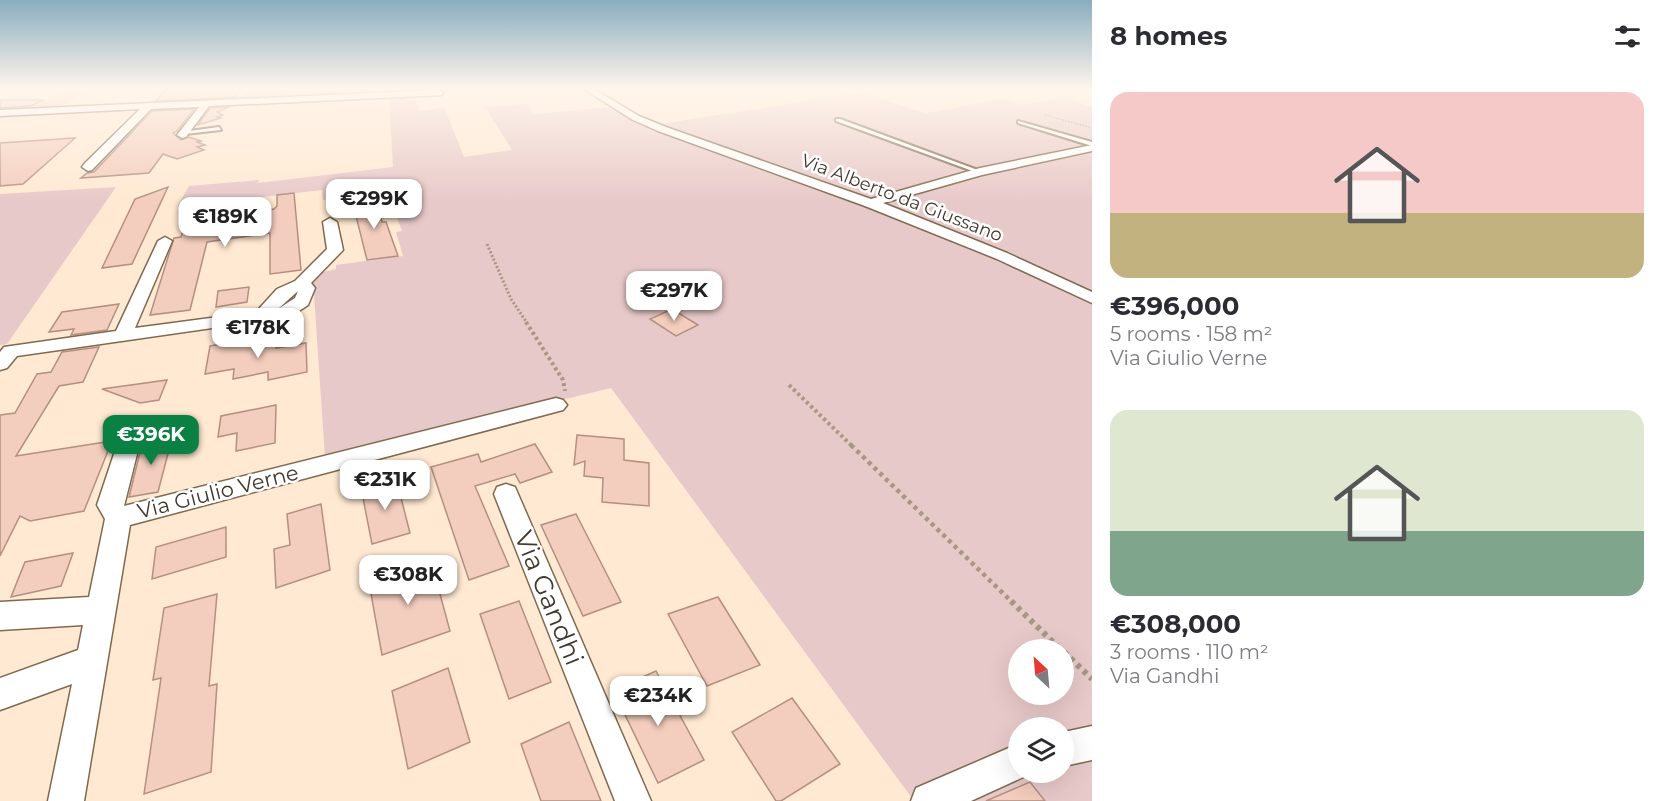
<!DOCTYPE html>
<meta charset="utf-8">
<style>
body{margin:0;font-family:Montserrat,sans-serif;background:#f2f2f3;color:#2b2b33;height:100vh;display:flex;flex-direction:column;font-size:22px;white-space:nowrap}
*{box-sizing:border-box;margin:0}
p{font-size:20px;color:#7c7c81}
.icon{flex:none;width:33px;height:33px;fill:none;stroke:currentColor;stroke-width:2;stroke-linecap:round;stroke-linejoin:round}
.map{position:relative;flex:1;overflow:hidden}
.side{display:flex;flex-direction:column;background:#fff;width:570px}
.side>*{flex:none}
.needle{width:39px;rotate:334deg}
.buttons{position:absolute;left:1008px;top:639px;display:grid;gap:12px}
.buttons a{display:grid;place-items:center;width:66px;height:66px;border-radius:50%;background:#fff;box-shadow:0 6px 24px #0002;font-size:30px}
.price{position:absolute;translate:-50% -51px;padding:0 14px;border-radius:12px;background:#fff;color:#222;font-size:20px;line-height:39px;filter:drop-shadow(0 2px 3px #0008)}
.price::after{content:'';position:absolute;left:50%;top:36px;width:18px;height:14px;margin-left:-9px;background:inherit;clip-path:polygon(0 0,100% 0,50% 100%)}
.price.on{background:#0b8043;color:#fff}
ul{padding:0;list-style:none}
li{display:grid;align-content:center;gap:12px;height:318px;padding:0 18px}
li span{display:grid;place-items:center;height:186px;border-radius:18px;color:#555}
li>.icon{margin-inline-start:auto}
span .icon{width:108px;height:108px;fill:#fffc;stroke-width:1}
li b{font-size:26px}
h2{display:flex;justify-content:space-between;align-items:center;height:72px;padding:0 18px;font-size:26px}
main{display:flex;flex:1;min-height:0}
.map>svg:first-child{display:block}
.green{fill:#e8c9c9;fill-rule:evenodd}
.building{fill:#f3cdbd;stroke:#b39081;stroke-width:1.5}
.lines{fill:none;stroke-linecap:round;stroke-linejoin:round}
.service-casing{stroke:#80694f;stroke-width:4}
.minor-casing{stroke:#80694f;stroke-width:3}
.path-far4{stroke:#a89785;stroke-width:1.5;stroke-dasharray:1.5 1.5;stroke-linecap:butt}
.path-far3{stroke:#a89785;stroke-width:3;stroke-dasharray:2 2;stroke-linecap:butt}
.path-far2{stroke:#a89785;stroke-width:4;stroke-dasharray:3 3;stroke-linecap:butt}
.path-far1{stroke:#a89785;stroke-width:4.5;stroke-dasharray:4 4;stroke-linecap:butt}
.path{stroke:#a89785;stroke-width:6;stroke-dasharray:4.5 4.5;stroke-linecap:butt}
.service{fill:#fff;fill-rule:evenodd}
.minor{fill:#fff;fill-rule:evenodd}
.labels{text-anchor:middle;stroke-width:5;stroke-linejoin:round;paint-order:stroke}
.far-street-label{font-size:18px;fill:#43382d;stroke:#fff}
.street-label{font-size:21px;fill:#43382d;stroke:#fff}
.near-street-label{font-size:26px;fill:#43382d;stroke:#fff}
</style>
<main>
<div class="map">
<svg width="1092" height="801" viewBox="0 0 1092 801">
<rect width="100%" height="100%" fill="#ffe9d2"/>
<g class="green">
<polygon points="69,89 92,89 56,108 30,109"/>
<polygon points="247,89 350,89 349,97 241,100"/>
<path d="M861,93L926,113L1003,99L1022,105L1063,98L1092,107V801H914L611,388L325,457L313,280L315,274L336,269V265L403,256L396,232L402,231L387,192L323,200L322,190L177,207L189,186L259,180L258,183L393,167L389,97L414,96L420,111L444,107L464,157L512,150L485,107L526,104L534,114L613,107L654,125ZM1018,650H1064V694H1018ZM1018,728H1064V772H1018Z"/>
<polygon points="116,187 7,344 0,345 0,194"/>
</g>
<g class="building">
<polygon points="166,89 241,89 236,97 156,101"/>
<polygon points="0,100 44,100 31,106 0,108"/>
<polygon points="229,107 217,112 223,115 217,117 221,118 198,125 210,108"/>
<polygon points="194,109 177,131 173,133 181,140 189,137 201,141 197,142 205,145 197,147 204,150 177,159 163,154 149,173 81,178 87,173 94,172 152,111"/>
<polygon points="75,138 23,184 0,186 0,143"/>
<polygon points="168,187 132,264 102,268 135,199"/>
<polygon points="294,193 301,270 270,274 270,233 207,242 190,310 150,315 174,238 181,237 194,199 214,209 212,217 274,209 277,206 277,195"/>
<polygon points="377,197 382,222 386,222 398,256 367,260 352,200"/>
<polygon points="249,287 247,302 216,307 218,291"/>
<polygon points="119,304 107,330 71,335 74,329 49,332 62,312"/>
<polygon points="672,309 698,325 676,336 650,319"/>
<polygon points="247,340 246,345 276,340 276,348 306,343 307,372 268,380 268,372 233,379 234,369 205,374 210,346"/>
<polygon points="99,347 83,382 59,386 16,456 112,441 84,511 30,521 20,516 0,556 0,415 15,413 37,374 51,372 62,352"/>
<polygon points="167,380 159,400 140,403 102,389"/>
<polygon points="276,405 275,443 236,451 237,433 218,437 221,416"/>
<polygon points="173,434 158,492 129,497 143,440"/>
<polygon points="577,435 624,439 624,460 649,463 649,506 602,502 603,478 584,476 585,461 574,465"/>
<polygon points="535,444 552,472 520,483 515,474 475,486 509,566 469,580 431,467 478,454 481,462"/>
<polygon points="396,478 410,533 372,544 361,488"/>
<polygon points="321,504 330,570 276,588 274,549 290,545 287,514"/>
<polygon points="576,514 621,602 583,616 541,525"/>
<polygon points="226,527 226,557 152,579 156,547"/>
<polygon points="73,553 61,586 11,597 25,562"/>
<polygon points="430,557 450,631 382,655 368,577"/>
<polygon points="217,594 209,686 217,684 211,772 144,794 161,678 153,680 164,608"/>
<polygon points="718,597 760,665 707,686 668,614"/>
<polygon points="519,601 551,682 509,699 480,614"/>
<polygon points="448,668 470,742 408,769 392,691"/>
<polygon points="656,671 704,760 658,783 613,690"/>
<polygon points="792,698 840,764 781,801 776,801 732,732"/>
<polygon points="569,722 601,801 541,801 521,744"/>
<polygon points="1030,782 1045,801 986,801"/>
</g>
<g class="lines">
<defs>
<g id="service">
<polygon points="836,119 840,119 983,172 978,173 836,121"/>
<polygon points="1018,121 1092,142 1092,146 1018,123"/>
<polygon points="219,127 221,130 185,134 182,132"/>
</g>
<g id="minor">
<polygon points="584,89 594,89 639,116 666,127 871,199 980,168 1092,145 1092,151 982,175 883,203 1007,253 1092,292 1092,303 997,259 865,206 658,131 633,120"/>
<polygon points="439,90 443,93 442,95 209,106 186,137 182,138 177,135 199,107 151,109 92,170 88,171 82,167 84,164 140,109 0,116 0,110"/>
<path d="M330,218L337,222L343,250L311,283L315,288L308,305L290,317L17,356L7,368L0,370V352L4,347L116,331L158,241L165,237L172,241L135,328L256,312L277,289L295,281L327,249L323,222ZM298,291L295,298L278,309Z"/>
<polygon points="556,398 563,400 567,405 563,410 130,525 84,801 48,801 72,684 0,710 0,678 78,650 83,625 0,630 0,602 89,597 105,519 97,505 124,424 132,422 140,424 143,430 124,506"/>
<polygon points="506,484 515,487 518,494 651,801 615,801 494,494 497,487"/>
<polygon points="1092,726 1092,760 1064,766 1064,732"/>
<polygon points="1018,744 1018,772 1031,772 1030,774 971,801 911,801 916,788"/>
</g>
</defs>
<use href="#service" class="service-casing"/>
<use href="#minor" class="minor-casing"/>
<g class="path-far4">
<polyline points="478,90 496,89"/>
<polyline points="1045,115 1092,128"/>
</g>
<polyline class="path-far3" points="487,244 511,299 527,323"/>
<g class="path-far2">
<polyline points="526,322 563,380 565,391"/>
<polyline points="789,385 852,446"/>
</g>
<polyline class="path-far1" points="851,445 1013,603"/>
<g class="path">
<polyline points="1011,601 1061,650"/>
<polyline points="1064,652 1092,679"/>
</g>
<use href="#service" class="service"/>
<use href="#minor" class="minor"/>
</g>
<linearGradient id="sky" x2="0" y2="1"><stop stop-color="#89adc0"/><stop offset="0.44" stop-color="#fff5eb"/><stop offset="1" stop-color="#fff5eb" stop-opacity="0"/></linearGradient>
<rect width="1092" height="201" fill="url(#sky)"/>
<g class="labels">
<g class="far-street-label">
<text transform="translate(902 198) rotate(21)" y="6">Via Alberto da Giussano</text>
</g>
<g class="street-label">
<text transform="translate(218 492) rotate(-14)" y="7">Via Giulio Verne</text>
</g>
<g class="near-street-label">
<text transform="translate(549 598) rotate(68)" y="9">Via Gandhi</text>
</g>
</g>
</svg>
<div class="buttons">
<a><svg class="needle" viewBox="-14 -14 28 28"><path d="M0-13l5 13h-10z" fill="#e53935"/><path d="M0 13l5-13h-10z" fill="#7c7c81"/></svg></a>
<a><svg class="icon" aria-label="layers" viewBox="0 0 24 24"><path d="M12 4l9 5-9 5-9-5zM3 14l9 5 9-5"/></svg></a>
</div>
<b class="price" style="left:374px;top:230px">€299K</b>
<b class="price" style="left:225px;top:248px">€189K</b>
<b class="price" style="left:674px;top:322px">€297K</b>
<b class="price" style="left:258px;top:359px">€178K</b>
<b class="price on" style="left:151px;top:466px">€396K</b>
<b class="price" style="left:385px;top:511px">€231K</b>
<b class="price" style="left:408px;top:606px">€308K</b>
<b class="price" style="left:658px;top:727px">€234K</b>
</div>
<section class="side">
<h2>8 homes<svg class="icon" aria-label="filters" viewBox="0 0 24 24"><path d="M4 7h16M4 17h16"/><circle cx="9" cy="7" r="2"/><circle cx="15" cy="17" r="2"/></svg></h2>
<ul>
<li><span style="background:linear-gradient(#f6c9c9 65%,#c2b280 0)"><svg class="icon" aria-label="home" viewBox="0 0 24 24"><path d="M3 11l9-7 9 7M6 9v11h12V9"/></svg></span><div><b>€396,000</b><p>5 rooms · 158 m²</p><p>Via Giulio Verne</p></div></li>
<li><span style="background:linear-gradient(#dfe7d0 65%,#7fa58c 0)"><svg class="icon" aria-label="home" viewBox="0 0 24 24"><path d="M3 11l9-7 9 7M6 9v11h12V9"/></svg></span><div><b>€308,000</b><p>3 rooms · 110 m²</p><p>Via Gandhi</p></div></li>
</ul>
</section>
</main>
